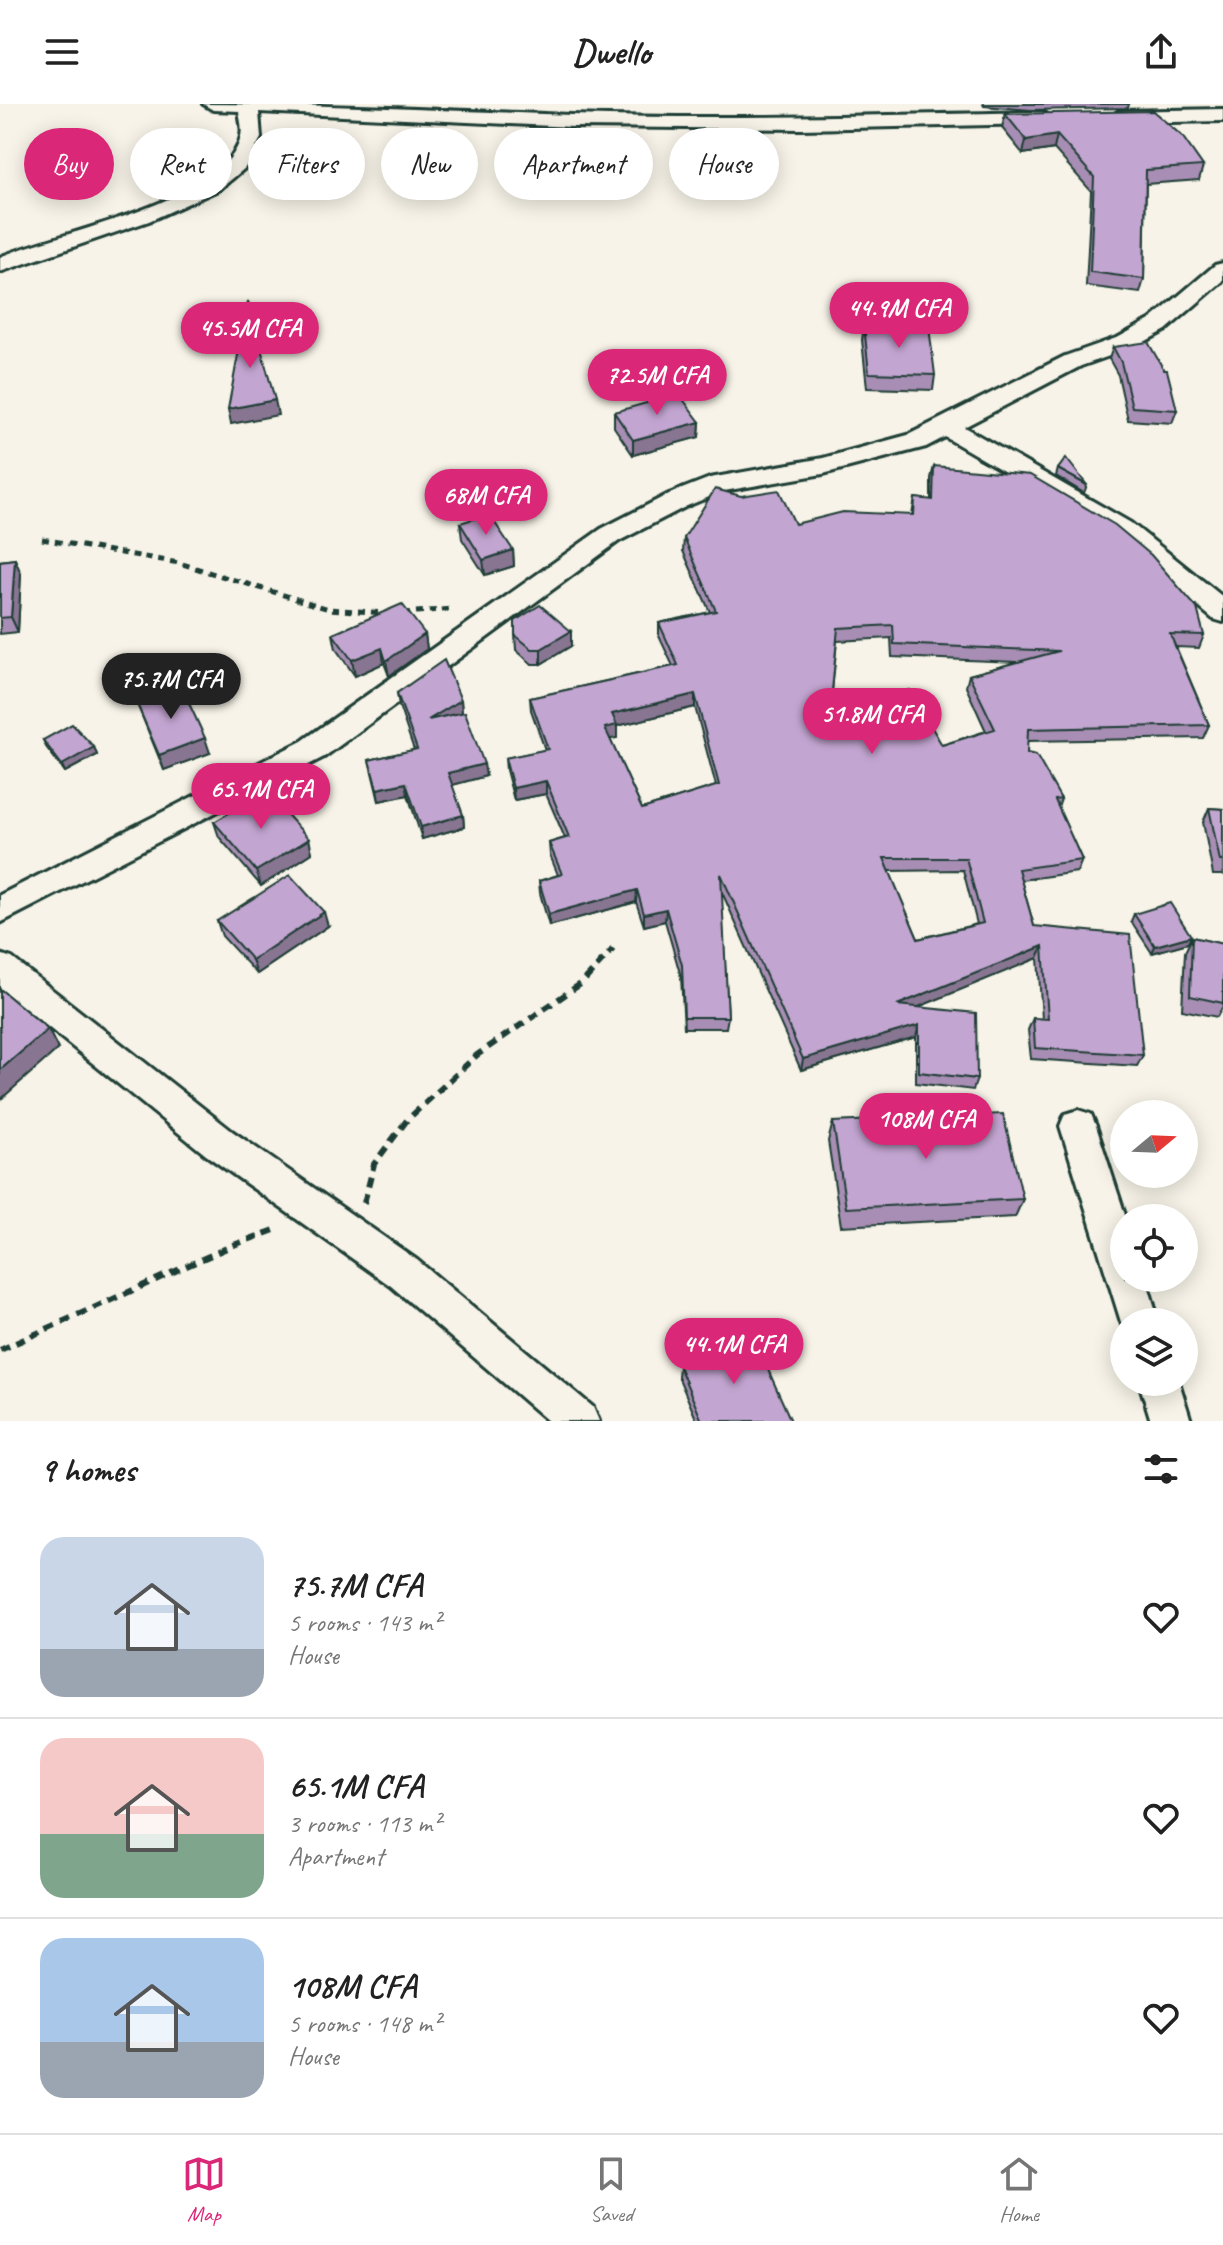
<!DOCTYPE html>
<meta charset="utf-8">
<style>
body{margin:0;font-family:Caveat,sans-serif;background:#f6f6f6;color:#222;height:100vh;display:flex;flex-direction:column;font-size:30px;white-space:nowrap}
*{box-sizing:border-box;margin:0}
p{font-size:26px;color:#767676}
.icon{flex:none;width:44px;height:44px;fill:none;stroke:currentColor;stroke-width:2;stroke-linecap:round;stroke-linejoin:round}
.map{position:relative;height:1317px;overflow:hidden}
.side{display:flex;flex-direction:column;background:#fff;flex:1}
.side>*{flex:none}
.hud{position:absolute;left:24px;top:24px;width:800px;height:72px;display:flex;gap:16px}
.needle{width:52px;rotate:71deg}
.fabs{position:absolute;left:1110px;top:996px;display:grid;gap:16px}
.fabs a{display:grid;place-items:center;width:88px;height:88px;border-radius:50%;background:#fff;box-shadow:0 4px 20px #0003;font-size:40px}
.price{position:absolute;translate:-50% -68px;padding:0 18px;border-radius:28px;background:#db2777;color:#fff;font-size:26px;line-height:52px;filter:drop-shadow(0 2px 4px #0008)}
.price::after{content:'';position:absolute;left:50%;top:48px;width:24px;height:18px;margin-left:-12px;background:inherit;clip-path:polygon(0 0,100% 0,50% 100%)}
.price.on{background:#222;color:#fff}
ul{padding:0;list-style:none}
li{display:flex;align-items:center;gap:24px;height:200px;padding:0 40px}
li+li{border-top:2px solid #e0e0e0}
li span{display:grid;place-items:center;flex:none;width:224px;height:160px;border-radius:24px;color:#555}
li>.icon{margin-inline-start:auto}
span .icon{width:96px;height:96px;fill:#fffc;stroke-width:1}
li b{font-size:34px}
h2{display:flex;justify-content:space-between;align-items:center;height:96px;padding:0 40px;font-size:34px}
.pill{padding:0 28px;border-radius:36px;background:#fff;box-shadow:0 4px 20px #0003;font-size:28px;line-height:72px}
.pill.on{background:#db2777;color:#fff}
header{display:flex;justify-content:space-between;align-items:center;height:104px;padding:0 40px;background:#fff;font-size:36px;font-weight:700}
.menu{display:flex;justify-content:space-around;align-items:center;height:112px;border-top:2px solid #e0e0e0;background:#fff;font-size:22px;color:#767676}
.menu a{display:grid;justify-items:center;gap:4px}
.menu .on{color:#db2777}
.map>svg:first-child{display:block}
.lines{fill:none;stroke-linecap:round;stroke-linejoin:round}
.minor-casing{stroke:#1f3d34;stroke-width:6}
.path-far1{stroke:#1f3d34;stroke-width:5;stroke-dasharray:7 6;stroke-linecap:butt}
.path{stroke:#1f3d34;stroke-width:6;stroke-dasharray:10 7;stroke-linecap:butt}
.minor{fill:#f7f3e8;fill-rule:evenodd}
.wall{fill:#a88eb4;stroke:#1f3d34;stroke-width:2;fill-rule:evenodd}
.shaded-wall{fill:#887492;stroke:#1f3d34;stroke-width:2}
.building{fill:#c3a5d1;stroke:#1f3d34;stroke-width:2;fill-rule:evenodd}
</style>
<header><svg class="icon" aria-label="menu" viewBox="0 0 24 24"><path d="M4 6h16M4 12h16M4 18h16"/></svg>Dwello<svg class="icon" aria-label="share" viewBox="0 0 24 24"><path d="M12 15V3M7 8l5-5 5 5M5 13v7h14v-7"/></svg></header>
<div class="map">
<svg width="1223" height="1317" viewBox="0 0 1223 1317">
<rect width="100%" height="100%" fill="#f7f3e8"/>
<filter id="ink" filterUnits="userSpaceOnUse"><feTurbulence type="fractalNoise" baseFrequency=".0125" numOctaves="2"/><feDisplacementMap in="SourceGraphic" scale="16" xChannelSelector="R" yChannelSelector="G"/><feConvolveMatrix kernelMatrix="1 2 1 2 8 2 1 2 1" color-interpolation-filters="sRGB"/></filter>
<g filter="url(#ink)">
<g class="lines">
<defs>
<g id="minor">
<path d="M203,0C326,0 449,7 572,11C729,16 886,11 1043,8L1053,14L1043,20L801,25L573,23L259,8L261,34L245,64L220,85L149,117L0,168V153C55,129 229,97 241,32C243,24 240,15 239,7L213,6Z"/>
<polygon points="1223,5 1223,17 1119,19 1109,13 1119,7"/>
<polygon points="1223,159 1223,177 1166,226 1135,243 1081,262 964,323 1131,419 1223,493 1223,518 1213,515 1113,431 945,333 926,343 823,370 724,387 687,402 619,437 324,653 0,819 0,791 302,637 601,425 669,390 710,374 823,354 908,331 1065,252 1119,233 1150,216 1215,161"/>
<polygon points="0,850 12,854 232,1027 417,1156 593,1303 599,1317 548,1317 391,1182 206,1051 0,884"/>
<polygon points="1078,1006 1091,1010 1096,1022 1126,1114 1124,1174 1146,1174 1159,1218 1124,1218 1124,1226 1121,1218 1060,1022 1065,1010"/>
<polygon points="1139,1278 1179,1278 1191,1317 1151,1317"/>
</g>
</defs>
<use href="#minor" class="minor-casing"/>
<g class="path-far1">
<polyline points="42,435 179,459 329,505 385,509"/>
<polyline points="403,509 453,505"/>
</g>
<g class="path">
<polyline points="364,1099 374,1060 407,1016 477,951 582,879 613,845"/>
<polyline points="0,1246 231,1142 280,1124"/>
</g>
<use href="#minor" class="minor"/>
</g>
<g class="wall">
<polygon points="983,0 1129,0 1128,4 1031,6 984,2"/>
<polygon points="1005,10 1203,62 1199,76 1146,80 1144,175 1140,189 1086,182 1091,87 1054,45 1023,50 1002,24"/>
<polygon points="864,221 935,271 933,286 867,284 862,236"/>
<polygon points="1113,243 1177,306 1172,319 1128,316 1118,271 1109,255"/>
<polygon points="614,308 700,318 699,333 633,351 614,323"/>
<path d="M934,362L1204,531L1199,544L1176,543L1209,621L1203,634L1027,637V649L1061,695L1058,704L1082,756L1077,768L1021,776L1034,822L1143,951L1137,962L1031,955L1028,926L1033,914L1042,915L1038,854L918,903L977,975L973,986L916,979V933L801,966L721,786L728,913L726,924H684L681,873L665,817L644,822L636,798L549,822L540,789L539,777L558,771L550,751L549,739L565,734L546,690L514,696L506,666L505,654L545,646L531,606L530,594L673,562L659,532V519L710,508L683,447L684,434L795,420L912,411L915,394L931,396V374ZM891,534L892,553L1017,558L969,571L966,583L986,627L942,641L830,608L837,537ZM695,603L716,682L642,705L610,635L617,634V622ZM963,766L977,820L918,835L889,767Z"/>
<polygon points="1058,365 1087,381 1084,389 1056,372"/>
<polygon points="460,419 513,446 514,462 485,471 462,435"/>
<polygon points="15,455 21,470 18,528 0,530 0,457"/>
<polygon points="333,530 425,530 427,545 389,572 384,559 355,572 336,545"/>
<polygon points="515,531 571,542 541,560 532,560 516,546"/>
<polygon points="397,589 461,596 462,609 486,672 452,681 463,711 464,723 422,735 408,691 379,697 369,656 414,646 399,602"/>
<polygon points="137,600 210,649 164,666"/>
<polygon points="43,636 94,643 97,651 65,668 46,643"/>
<polygon points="1209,704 1223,705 1223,771 1213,771 1203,718"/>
<polygon points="214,718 309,735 312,749 261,782 219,733"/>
<polygon points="1134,810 1191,832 1188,839 1152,849 1131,817"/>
<polygon points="217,817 328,822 257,870 222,832"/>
<polygon points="1192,833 1223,840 1223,902 1217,913 1182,906 1185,848"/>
<polygon points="833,1018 1023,1095 1015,1113 841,1122 828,1037"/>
<polygon points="679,1262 791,1317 697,1317 678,1272"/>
</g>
<g class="shaded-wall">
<polygon points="1057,31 1054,45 1023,50 1026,36"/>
<polygon points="275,296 278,311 231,320 228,305"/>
<polygon points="700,318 699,333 633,351 633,336"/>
<polygon points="513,446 514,462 485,471 483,456"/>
<polygon points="15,455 21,470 18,528 11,513"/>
<polygon points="571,527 571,542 541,560 541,545"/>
<polygon points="425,530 427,545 389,572 386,557"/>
<polygon points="382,544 384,559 355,572 352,556"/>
<polygon points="695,590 695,603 617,622 617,634 605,636 605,624 612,610"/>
<polygon points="461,596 462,609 428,616"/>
<polygon points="205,634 210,649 164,666 159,651"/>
<polygon points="94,643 97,651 65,668 62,661"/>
<polygon points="484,660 486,672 449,682 448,669"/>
<polygon points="546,677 546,690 514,696 513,684"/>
<polygon points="406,679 408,691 379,697 377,685"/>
<polygon points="463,711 464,723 422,735 421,723"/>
<polygon points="309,735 312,749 261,782 256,767"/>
<polygon points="637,786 636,798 549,822 549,810"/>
<polygon points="666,805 665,817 644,822 644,810"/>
<polygon points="324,808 328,822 257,870 252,856"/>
<polygon points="1191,832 1188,839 1152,849 1155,842"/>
<polygon points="1043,842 1038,854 894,913 897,901"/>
<polygon points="919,921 916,933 801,966 803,955"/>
<polygon points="48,925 58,945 0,996 0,966"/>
</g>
<g class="building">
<polygon points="1153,7 1182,32 1203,62 1146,66 1144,175 1090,168 1094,73 1057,31 1026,36 1005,10"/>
<polygon points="248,197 275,296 228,305"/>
<polygon points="864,221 929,223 935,271 869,269"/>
<polygon points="1148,238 1164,266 1167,266 1177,306 1132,303 1121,258 1113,243"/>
<polygon points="679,290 700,318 633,336 614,308"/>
<polygon points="1066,354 1087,381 1058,365"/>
<path d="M934,362L1030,371L1115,421L1151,451L1197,504L1204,531L1170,530L1209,621L1028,625L1027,649L1036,651L1061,695L1055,696L1082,756L1018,765L1034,822L1130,831L1143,951L1035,944L1033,914L1048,915L1043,842L897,901L976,909L977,975L919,968V921L803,955L721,770L728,913H684L682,861L666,805L644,810L637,786L549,810L539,777L562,770L549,739L569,733L546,677L513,684L505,654L548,645L530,594L678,561L659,519L716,507L684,434L715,385L741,392L779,386L795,420L843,408L914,411L915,394L933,396ZM893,521L894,540L1059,547L969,571L995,625L942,641L910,586L830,608L838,524ZM695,590L719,681L642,705L605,624L617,621L612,610ZM884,754H966L983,819L918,835Z"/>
<polygon points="489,410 513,446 483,456 460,419"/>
<polygon points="15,455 11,513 0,514 0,457"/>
<polygon points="402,500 425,530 386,557 382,544 352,556 333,530"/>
<polygon points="540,501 571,527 541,545 532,545 515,531 515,517"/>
<polygon points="444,556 461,596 428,616 465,608 484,660 448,669 463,711 421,723 406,679 377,685 369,656 417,645 397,589"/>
<polygon points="182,584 205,634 159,651 137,600"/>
<polygon points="72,620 94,643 62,661 43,636"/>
<polygon points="266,687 309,735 256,767 214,718"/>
<polygon points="1209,704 1223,705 1223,757 1220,757"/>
<polygon points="290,771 324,808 252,856 217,817"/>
<polygon points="1170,799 1191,832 1155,842 1134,810"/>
<polygon points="1192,833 1223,840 1223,899 1190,892"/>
<polygon points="0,885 48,925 0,966"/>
<polygon points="1003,1010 1023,1095 846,1104 833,1018"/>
<polygon points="753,1232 791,1317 702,1317 679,1262"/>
</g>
</g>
</svg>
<div class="fabs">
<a><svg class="needle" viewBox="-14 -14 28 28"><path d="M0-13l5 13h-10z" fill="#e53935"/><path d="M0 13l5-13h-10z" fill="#767676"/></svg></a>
<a><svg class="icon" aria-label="locate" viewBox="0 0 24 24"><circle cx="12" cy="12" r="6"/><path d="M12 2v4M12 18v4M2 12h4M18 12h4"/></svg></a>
<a><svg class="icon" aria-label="layers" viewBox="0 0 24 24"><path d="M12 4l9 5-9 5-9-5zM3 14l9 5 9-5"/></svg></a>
</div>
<b class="price" style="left:899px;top:246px">44.9M CFA</b>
<b class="price" style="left:250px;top:266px">45.5M CFA</b>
<b class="price" style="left:657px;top:313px">72.5M CFA</b>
<b class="price" style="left:486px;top:433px">68M CFA</b>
<b class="price on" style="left:171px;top:617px">75.7M CFA</b>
<b class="price" style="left:872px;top:652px">51.8M CFA</b>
<b class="price" style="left:261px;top:727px">65.1M CFA</b>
<b class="price" style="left:926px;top:1057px">108M CFA</b>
<b class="price" style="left:734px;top:1282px">44.1M CFA</b>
<div class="hud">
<a class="pill on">Buy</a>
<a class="pill">Rent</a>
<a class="pill">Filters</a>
<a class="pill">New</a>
<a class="pill">Apartment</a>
<a class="pill">House</a>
</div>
</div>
<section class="side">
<h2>9 homes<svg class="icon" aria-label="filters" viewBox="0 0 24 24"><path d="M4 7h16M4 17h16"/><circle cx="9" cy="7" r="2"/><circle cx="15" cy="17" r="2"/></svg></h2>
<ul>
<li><span style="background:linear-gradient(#c9d6e8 70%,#9aa5b1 0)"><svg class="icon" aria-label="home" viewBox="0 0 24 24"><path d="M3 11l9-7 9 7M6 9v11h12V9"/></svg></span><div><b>75.7M CFA</b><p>5 rooms · 143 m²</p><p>House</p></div><svg class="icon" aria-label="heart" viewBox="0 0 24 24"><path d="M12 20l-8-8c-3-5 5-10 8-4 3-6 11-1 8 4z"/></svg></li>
<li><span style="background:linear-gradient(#f6c9c9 60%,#7fa58c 0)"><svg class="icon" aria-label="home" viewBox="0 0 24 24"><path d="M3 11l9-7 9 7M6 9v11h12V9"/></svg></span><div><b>65.1M CFA</b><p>3 rooms · 113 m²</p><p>Apartment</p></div><svg class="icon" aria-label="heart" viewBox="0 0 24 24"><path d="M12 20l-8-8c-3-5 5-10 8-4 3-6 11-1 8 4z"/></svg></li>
<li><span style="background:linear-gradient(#a9c7e8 65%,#9aa5b1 0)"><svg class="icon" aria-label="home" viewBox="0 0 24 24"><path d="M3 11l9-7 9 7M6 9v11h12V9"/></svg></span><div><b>108M CFA</b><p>5 rooms · 148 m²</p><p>House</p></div><svg class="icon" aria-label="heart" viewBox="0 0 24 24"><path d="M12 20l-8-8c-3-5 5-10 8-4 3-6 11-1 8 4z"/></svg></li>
</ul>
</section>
<nav class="menu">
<a class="on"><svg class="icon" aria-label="map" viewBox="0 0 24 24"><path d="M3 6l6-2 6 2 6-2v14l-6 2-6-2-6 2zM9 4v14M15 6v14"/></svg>Map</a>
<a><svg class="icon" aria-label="saved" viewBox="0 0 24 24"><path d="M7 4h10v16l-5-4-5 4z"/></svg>Saved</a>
<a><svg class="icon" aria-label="home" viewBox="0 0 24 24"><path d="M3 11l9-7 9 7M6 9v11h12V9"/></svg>Home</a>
</nav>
